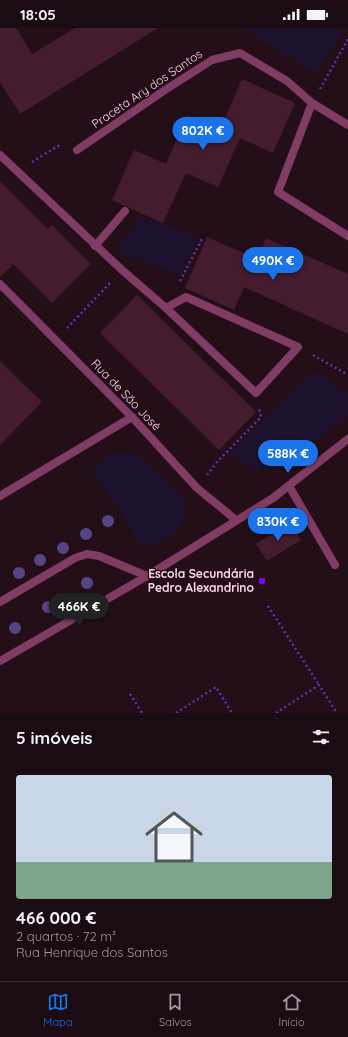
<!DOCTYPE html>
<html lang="pt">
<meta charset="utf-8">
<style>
body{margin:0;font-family:Quicksand,sans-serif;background:#281921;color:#f1f3f6;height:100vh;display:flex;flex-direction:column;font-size:15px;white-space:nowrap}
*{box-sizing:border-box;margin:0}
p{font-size:13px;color:#a09ba0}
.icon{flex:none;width:22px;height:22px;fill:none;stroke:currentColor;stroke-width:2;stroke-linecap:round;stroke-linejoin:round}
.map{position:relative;height:685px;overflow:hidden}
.details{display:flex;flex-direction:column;background:#1b0b13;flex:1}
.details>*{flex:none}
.price{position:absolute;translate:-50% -34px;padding:0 9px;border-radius:14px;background:#1a73e8;color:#fff;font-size:13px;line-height:26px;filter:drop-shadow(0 1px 2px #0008)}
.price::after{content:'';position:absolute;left:50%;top:24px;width:12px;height:9px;margin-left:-6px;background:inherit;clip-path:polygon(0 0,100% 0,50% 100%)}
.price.active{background:#222;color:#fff}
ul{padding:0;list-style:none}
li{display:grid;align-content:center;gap:8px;height:212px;padding:0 16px}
li span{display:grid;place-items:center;height:124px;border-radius:4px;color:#555}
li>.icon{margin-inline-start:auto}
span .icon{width:72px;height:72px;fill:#fffc;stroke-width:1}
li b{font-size:17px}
h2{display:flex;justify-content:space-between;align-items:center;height:48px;padding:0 16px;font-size:17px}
.status{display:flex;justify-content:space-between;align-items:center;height:28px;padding:0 20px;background:#1b0b13;direction:ltr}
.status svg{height:11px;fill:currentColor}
.tabs{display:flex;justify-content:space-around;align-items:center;height:56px;border-top:1px solid #392b33;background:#1b0b13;font-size:11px;color:#a09ba0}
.tabs a{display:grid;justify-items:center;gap:2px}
.tabs .active{color:#1a73e8}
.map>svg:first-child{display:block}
.green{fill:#1c122e}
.building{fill:#441c2d}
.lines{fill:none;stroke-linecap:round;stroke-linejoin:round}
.path{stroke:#5b33b2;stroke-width:2.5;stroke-dasharray:2 3;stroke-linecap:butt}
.service{stroke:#813c65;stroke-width:8}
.minor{stroke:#813c65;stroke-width:8}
.tertiary{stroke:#813c65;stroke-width:8}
.tree{fill:#564586}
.poi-dot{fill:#7908f5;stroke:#240f19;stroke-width:1.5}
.labels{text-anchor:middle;stroke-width:3;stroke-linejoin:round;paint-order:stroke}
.street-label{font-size:12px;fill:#fed4e9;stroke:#240f19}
.poi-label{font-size:12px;font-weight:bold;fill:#fed4e9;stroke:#240f19;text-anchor:end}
</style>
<div class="status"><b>18:05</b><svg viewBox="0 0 49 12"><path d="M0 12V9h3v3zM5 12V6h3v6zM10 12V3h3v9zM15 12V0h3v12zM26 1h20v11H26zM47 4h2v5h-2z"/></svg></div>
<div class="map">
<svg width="348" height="685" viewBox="0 0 348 685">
<rect width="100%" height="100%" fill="#240f19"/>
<g class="green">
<polygon points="246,0 333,0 342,6 315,45 245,2"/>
<polygon points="143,188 198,210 180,247 136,229 132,232 120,220 121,214"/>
<polygon points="314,343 348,366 348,385 285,439 258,443 239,432 231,424"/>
<path d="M115,424L135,426L181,468C190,488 180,502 162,512C155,516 150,519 142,519L92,440Z"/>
</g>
<g class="building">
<polygon points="0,0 16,0 32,26 75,0 158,0 20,86 0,54"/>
<polygon points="242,51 295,75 273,125 240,110 218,159 186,145 163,195 112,172 134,122 166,136 187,87 220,102"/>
<polygon points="0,153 48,201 52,197 91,236 52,275 13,236 0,249"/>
<polygon points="207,209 257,231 266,210 348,246 348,306 244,259 234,282 185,260"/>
<polygon points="137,267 256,384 219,422 100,305"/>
<polygon points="0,333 42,374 0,417"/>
<polygon points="290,495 301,512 267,533 256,516"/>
</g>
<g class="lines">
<g class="path">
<polyline points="320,61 348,11"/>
<polyline points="32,134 58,118 61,119"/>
<polyline points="180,253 202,211"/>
<polyline points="67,300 111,254"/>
<polyline points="313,327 348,347"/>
<polyline points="207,447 217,434 261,389 259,381"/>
<polyline points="268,578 319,657"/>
<polyline points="130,666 142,685"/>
<polyline points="176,685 216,659 232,685"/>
<polyline points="276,685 319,657 337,685"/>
</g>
<g class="service">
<polyline points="0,127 122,242 166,280 256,365 298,319 186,269 166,280"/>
<polyline points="95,218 125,183"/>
<polyline points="289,458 335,537"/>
<polyline points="0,468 132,389"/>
<polyline points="0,574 75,530 87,526 99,528 147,548"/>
</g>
<g class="minor">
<polyline points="348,97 312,75 278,164 348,208"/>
<polyline points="77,122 165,62 212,32 240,25 287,53 312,75"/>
<polyline points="0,256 132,389 197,460 236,492"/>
</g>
<polyline class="tertiary" points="0,633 147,548 273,470 348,411"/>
</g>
<g class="tree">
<circle cx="108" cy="493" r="6"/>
<circle cx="86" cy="506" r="6"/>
<circle cx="63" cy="520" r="6"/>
<circle cx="40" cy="532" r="6"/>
<circle cx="19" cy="545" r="6"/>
<circle cx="87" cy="555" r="6"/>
<circle cx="48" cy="579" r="6"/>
<circle cx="15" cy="600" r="6"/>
</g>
<circle class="poi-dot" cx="262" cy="553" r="4"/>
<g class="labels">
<g class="street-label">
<text transform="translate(147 61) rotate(-34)" y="4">Praceta Ary dos Santos</text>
<text transform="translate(126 367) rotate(46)" y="4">Rua de São José</text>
</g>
<g class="poi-label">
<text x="254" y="550">Escola Secundária<tspan x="254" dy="14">Pedro Alexandrino</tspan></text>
</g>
</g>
</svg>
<b class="price" style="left:203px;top:123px">802K €</b>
<b class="price" style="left:273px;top:253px">490K €</b>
<b class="price" style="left:288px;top:446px">588K €</b>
<b class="price" style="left:278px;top:514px">830K €</b>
<b class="price active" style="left:79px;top:599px">466K €</b>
</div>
<section class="details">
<h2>5 imóveis<svg class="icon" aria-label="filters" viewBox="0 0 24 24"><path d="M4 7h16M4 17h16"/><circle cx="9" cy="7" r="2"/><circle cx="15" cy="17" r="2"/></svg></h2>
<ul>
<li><span style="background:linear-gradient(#c9d6e8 70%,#7fa58c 0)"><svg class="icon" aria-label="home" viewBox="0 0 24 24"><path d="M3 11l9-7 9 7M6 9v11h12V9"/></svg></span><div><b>466 000 €</b><p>2 quartos · 72 m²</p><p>Rua Henrique dos Santos</p></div></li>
</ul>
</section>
<nav class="tabs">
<a class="active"><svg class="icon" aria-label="map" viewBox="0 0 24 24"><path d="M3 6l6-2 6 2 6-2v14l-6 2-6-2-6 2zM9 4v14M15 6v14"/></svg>Mapa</a>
<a><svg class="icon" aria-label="saved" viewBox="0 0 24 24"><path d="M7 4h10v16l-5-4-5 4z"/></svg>Salvos</a>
<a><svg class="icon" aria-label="home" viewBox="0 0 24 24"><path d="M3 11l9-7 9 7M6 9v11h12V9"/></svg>Início</a>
</nav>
